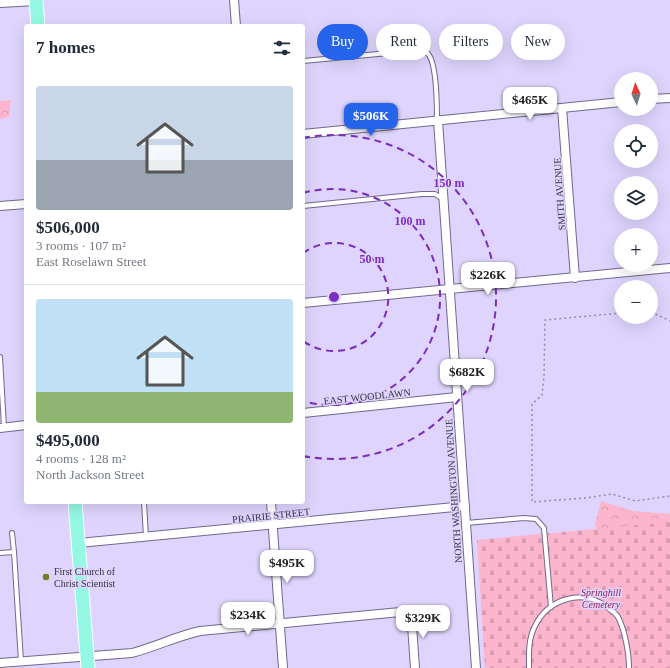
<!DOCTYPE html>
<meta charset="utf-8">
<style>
body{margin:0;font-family:Georgia,serif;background:#f2f2f3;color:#1f2937;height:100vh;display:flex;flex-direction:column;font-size:15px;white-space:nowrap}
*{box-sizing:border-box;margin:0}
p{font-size:13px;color:#747a83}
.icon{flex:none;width:22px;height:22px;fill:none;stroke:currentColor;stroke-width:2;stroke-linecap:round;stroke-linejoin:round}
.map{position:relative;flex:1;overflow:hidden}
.drawer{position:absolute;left:24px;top:24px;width:281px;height:480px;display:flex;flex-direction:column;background:#fff;border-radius:4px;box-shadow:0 4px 16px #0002}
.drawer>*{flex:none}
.top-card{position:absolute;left:317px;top:24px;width:293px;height:36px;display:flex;gap:8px}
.needle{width:26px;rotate:356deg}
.fabs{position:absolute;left:614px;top:72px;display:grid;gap:8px}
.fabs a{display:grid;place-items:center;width:44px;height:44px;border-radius:50%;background:#fff;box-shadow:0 4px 16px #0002;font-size:20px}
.price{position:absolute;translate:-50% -34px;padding:0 9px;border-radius:8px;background:#fff;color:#222;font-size:13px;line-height:26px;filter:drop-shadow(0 1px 2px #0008)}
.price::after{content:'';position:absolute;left:50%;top:24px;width:12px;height:9px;margin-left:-6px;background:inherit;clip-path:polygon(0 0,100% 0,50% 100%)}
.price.selected{background:#2563eb;color:#fff}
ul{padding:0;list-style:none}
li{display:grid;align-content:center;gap:8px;height:212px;padding:0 12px}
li+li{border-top:1px solid #e0e1e3}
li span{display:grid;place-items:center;height:124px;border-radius:4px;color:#555}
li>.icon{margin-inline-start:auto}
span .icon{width:72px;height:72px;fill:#fffc;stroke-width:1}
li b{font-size:17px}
h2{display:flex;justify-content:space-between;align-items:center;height:48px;padding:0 12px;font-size:17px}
.pill{padding:0 14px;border-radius:18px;background:#fff;box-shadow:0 4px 16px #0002;font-size:14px;line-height:36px}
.pill.selected{background:#2563eb;color:#fff}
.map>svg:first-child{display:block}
.forest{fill:url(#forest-crowns)}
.cemetery{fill:url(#cemetery-stones)}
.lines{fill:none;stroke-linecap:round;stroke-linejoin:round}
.service-casing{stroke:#72688d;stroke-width:6}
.minor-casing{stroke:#72688d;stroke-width:10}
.primary-casing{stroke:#fff;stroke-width:15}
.path{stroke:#938caa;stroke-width:1.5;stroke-dasharray:2 3;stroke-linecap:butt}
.service{stroke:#fff;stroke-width:4}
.minor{stroke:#fff;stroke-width:8}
.primary{stroke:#94f8e5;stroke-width:13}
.ring{fill:none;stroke:#7b2cbf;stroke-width:2;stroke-dasharray:7 5}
.poi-dot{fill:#717e2a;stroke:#ded4fd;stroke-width:1.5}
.labels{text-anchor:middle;stroke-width:3;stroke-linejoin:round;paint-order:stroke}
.street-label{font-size:10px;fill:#353040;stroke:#ded4fd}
.poi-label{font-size:10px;fill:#353040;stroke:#ded4fd;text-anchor:start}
.park-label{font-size:10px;font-style:italic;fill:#8e2655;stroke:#ded4fd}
.centre{fill:#7b2cbf;stroke:#ded4fd;stroke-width:2}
.ring-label{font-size:12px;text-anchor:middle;font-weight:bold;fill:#7b2cbf;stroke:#ded4fd;stroke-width:3;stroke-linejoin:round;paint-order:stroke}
</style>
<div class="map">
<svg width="670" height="668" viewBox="0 0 670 668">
<defs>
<pattern id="forest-crowns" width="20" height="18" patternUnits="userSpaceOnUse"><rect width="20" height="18" fill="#fcb5cd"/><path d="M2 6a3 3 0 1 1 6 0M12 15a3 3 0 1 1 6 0" fill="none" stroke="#d99cb1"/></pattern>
<pattern id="cemetery-stones" width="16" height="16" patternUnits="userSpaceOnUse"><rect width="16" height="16" fill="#fcb5cd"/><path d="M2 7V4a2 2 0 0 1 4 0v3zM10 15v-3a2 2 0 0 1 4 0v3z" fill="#d99cb1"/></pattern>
</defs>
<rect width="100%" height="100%" fill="#ded4fd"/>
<g class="forest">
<polygon points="11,100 9,117 0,119 0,101"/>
<polygon points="601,501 633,511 670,514 670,591 606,556 595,524"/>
</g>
<polygon class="cemetery" points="670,522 670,668 485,668 477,540"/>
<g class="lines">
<defs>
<g id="service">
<path d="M303,61L421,50C424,51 427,52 429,55C437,67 437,104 437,120"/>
<polyline points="303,206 422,194 435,194 443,199"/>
<polyline points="0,357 4,427"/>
<polyline points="144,502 146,537"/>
<polyline points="466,523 524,518 536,519 544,528 551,607"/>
<polyline points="12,533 14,552"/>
<polyline points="0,553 14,552 21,661"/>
<path d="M529,668C529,654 528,639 535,626C548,599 582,588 607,607C610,610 616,613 618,617C625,630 629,654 629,668"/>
</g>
<g id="minor">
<polyline points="234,0 236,26"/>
<polyline points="0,3 36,1"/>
<polyline points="651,99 670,98"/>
<polyline points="562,108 575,278"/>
<polyline points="438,120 476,668"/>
<polyline points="303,134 621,102"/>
<polyline points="0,206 26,204"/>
<polyline points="303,303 670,268"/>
<polyline points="303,413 457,397"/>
<polyline points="0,428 26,425"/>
<polyline points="271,502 283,668"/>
<polyline points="79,543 465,506"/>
<path d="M0,663L132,653C155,647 177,636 200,631L411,611L415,668"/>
</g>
<g id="primary">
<polyline points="36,0 38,26"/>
<polyline points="75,502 88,668"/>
</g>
</defs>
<use href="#service" class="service-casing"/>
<use href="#minor" class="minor-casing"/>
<use href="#primary" class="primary-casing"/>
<g class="path">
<polyline points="651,312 670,321"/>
<polyline points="621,313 545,320 544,376 542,395 532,404 532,502 586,498 612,494 635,501 670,496"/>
</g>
<use href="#service" class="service"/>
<use href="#minor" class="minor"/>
<use href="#primary" class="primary"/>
</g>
<g class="ring">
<path d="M303 253A54 54 0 1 1 303 341"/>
<path d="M303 193A108 108 0 1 1 303 401"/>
<path d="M303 138A162 162 0 1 1 303 456"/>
</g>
<circle class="poi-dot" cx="46" cy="577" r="4"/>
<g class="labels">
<g class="street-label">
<text transform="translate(559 194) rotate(-94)" y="4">SMITH AVENUE</text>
<text transform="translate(367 396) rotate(-6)" y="4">EAST WOODLAWN</text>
<text transform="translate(453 491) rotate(-94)" y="4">NORTH WASHINGTON AVENUE</text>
<text transform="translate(271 515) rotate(-6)" y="4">PRAIRIE STREET</text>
</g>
<g class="poi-label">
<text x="54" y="575">First Church of<tspan x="54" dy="12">Christ Scientist</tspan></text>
</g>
<g class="park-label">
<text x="601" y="596">Springhill<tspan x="601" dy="12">Cemetery</tspan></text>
</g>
</g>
<circle cx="334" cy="297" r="6" class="centre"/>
<g class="ring-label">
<text x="449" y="187">150 m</text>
<text x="410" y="225">100 m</text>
<text x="372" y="263">50 m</text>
</g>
</svg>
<div class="fabs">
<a><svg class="needle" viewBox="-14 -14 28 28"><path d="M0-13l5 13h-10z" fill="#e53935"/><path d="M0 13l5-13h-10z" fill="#747a83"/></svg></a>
<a><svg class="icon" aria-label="locate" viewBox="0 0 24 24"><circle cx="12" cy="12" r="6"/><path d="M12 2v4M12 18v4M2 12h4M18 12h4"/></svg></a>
<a><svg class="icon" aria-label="layers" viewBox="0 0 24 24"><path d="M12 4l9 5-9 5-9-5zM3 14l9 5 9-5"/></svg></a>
<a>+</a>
<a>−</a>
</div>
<b class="price" style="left:530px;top:121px">$465K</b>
<b class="price selected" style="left:371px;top:137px">$506K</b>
<b class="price" style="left:488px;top:296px">$226K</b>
<b class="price" style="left:467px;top:393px">$682K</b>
<b class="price" style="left:287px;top:584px">$495K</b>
<b class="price" style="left:248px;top:636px">$234K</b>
<b class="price" style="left:423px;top:639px">$329K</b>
<div class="top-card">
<a class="pill selected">Buy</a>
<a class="pill">Rent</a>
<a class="pill">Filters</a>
<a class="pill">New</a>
</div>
<section class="drawer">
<h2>7 homes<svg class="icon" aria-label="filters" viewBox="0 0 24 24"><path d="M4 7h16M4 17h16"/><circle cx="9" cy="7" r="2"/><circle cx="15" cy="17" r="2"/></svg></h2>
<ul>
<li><span style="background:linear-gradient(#c9d6e8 60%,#9aa5b1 0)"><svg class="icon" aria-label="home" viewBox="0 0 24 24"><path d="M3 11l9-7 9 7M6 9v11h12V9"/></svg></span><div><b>$506,000</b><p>3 rooms · 107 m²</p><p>East Roselawn Street</p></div></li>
<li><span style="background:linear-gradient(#bfe0f5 75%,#8fb573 0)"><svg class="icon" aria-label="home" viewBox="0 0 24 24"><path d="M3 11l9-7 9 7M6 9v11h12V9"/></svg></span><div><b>$495,000</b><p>4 rooms · 128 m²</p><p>North Jackson Street</p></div></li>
</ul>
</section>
</div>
